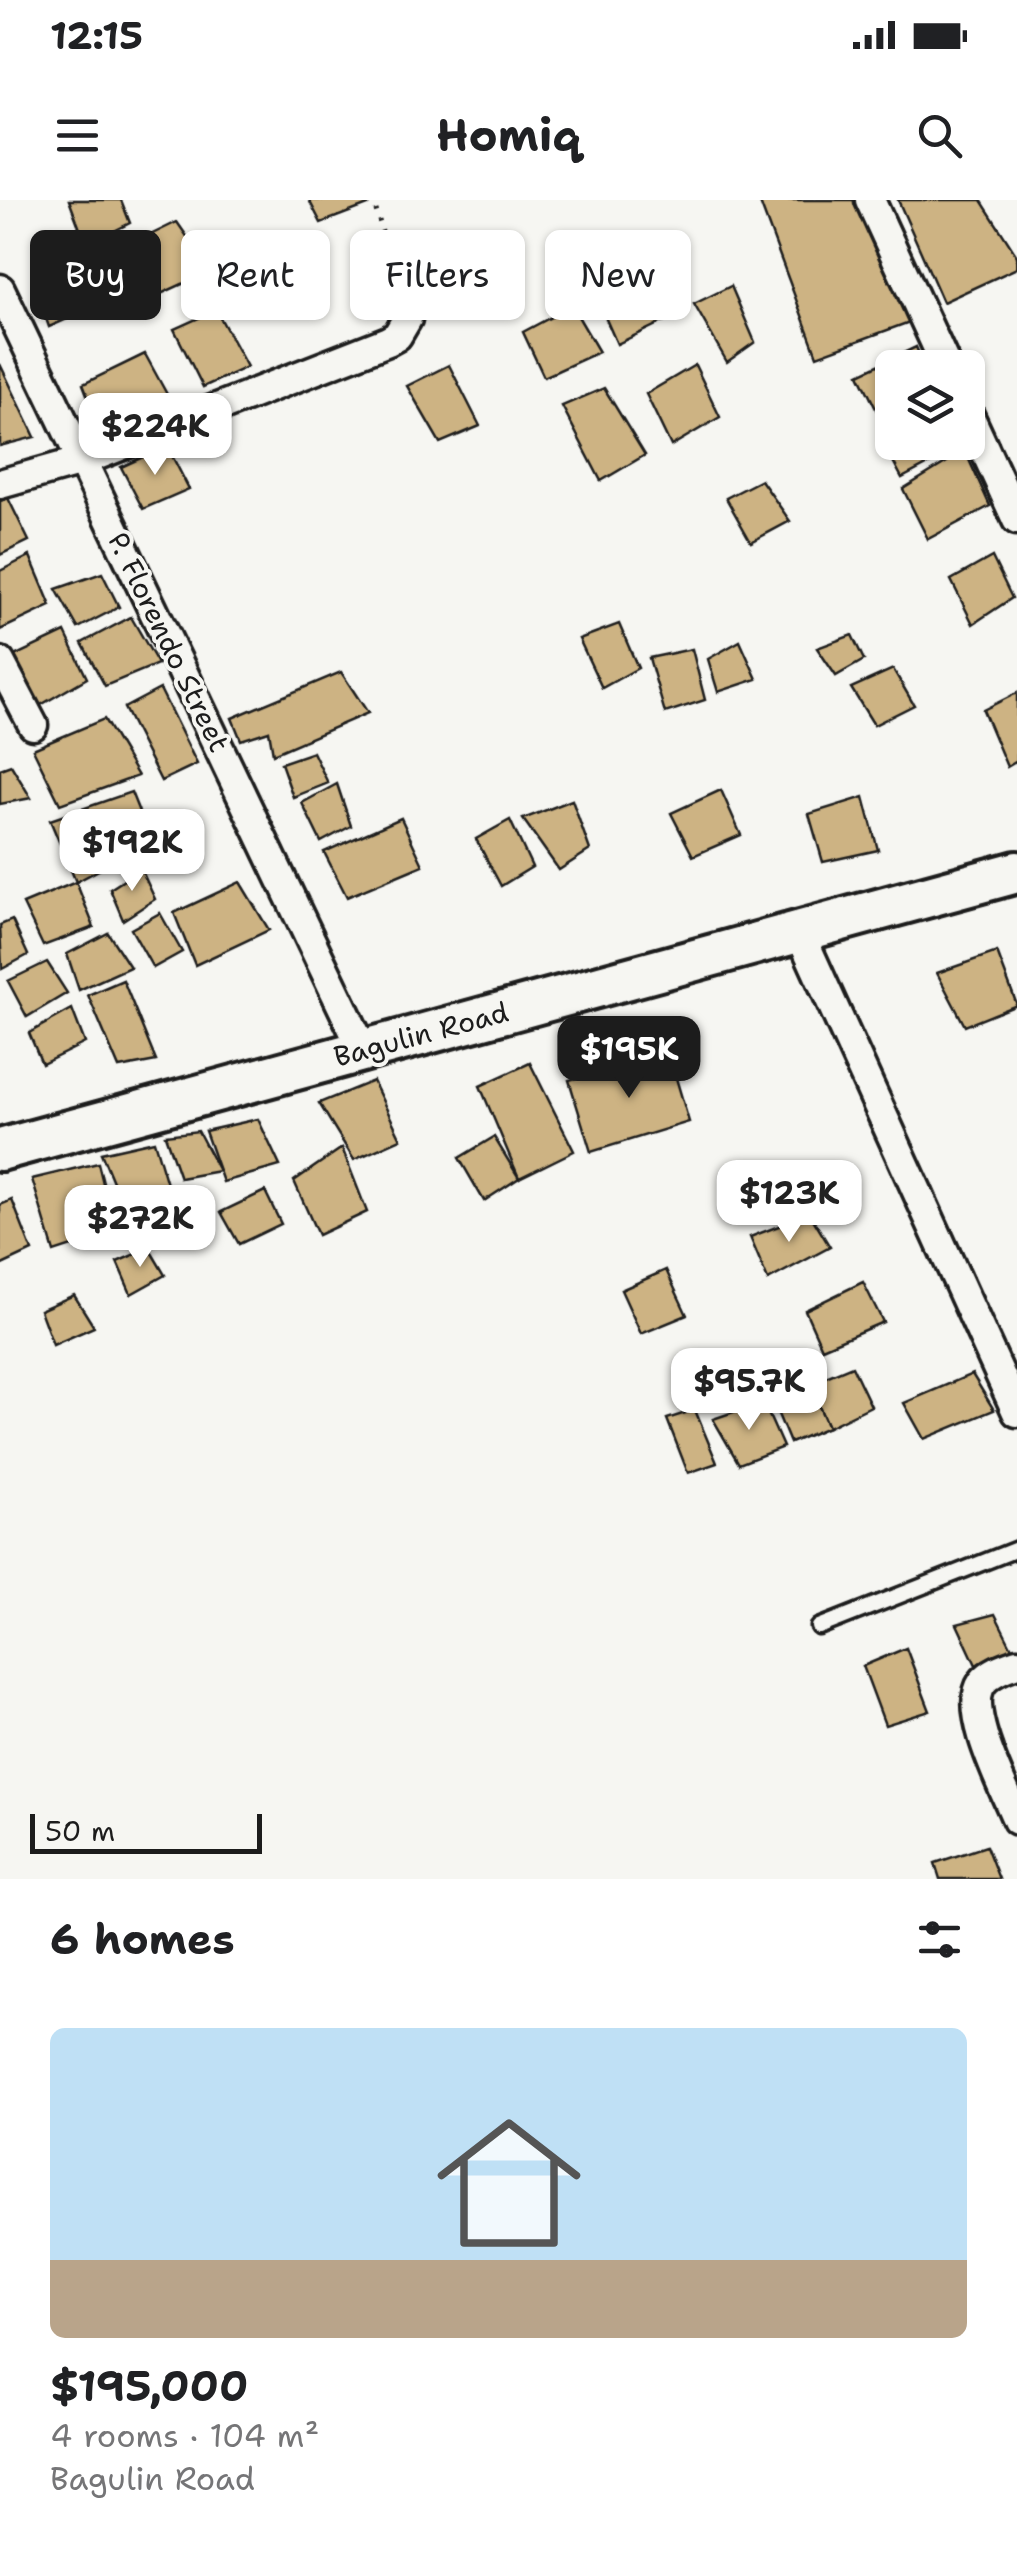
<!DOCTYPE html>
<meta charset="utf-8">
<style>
body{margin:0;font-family:"Shantell Sans",sans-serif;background:#f6f6f6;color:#202124;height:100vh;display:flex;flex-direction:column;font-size:38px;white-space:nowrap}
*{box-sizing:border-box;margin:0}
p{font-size:32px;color:#757577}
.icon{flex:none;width:55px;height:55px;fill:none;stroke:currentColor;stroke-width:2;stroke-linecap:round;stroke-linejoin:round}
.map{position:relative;height:1679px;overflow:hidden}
.sheet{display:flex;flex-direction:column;background:#fff;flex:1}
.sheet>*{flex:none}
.hud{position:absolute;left:30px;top:30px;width:958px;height:90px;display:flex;gap:20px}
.controls{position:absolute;left:875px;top:150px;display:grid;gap:20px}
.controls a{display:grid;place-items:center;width:110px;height:110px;border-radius:15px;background:#fff;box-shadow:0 2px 8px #0004;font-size:50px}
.scale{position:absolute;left:30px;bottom:25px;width:232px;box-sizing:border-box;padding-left:10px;border:5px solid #1c1c1c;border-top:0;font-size:28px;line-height:35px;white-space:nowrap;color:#1c1c1c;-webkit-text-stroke:8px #f6f6f2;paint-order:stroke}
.price{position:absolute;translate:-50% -85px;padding:0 22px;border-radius:20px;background:#fff;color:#222;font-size:32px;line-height:65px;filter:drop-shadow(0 2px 5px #0008)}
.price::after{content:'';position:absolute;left:50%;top:60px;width:30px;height:22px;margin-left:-15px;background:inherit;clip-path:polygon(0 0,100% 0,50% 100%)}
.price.current{background:#1c1c1c;color:#fff}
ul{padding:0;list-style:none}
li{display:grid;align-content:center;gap:20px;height:530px;padding:0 50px}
li span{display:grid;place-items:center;height:310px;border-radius:15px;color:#555}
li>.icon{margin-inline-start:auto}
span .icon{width:180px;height:180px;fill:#fffc;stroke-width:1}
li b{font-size:42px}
h2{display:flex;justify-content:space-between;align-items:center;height:120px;padding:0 50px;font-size:42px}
.pill{padding:0 35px;border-radius:15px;background:#fff;box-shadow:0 2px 8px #0004;font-size:35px;line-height:90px}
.pill.current{background:#1c1c1c;color:#fff}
.status{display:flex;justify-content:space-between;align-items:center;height:70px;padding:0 50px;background:#fff;direction:ltr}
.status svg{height:28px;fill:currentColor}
header{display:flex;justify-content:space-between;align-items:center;height:130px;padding:0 50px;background:#fff;font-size:45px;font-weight:700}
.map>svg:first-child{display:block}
.building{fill:#cdb383;stroke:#1c1c1c;stroke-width:2.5}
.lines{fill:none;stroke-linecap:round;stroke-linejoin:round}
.service-casing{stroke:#1c1c1c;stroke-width:21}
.minor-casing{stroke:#1c1c1c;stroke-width:35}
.secondary-casing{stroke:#1c1c1c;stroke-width:48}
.path{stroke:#1c1c1c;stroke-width:5;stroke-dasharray:2.5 8;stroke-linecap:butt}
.service{stroke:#f6f6f2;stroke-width:14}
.minor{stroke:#f6f6f2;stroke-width:28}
.secondary{stroke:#f6f6f2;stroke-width:40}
.labels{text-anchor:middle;stroke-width:8;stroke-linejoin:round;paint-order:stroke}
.street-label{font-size:28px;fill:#1c1c1c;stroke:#f6f6f2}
</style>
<div class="status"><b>12:15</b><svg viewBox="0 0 49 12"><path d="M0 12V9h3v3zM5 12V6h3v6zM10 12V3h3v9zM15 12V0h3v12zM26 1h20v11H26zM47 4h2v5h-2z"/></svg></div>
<header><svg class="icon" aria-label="menu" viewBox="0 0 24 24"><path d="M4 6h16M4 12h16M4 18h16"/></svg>Homiq<svg class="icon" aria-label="search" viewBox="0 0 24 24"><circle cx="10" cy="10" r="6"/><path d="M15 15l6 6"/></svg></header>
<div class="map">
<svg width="1017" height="1679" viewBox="0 0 1017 1679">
<rect width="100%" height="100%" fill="#f6f6f2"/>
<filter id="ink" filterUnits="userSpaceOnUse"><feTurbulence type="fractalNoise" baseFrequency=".01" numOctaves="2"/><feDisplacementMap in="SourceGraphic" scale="20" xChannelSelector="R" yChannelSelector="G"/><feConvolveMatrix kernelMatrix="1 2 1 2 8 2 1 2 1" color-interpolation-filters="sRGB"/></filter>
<g filter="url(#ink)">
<g class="building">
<polygon points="69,0 121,0 130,23 86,45"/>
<polygon points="309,0 366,0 368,5 321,23"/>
<polygon points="759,0 857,0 915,120 817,156"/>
<polygon points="898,0 981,0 1017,56 1017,68 943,102"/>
<polygon points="177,22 211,71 119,113 97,61"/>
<polygon points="647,48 685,111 617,144 587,76"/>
<polygon points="262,51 278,85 222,105 211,71"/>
<polygon points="70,78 85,111 49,127 35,87"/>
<polygon points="731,86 755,142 727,162 694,104"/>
<polygon points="572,106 599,152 544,177 523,132"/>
<polygon points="216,110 247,167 203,187 174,129"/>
<polygon points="916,147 925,168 892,168 892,216 882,221 859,174"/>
<polygon points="145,154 175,209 103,236 83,184"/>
<polygon points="0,164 35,237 0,246"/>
<polygon points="449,165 480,226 440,243 407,186"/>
<polygon points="695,165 720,217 671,246 646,194"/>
<polygon points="604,188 645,255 601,281 562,206"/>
<polygon points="892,226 892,242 948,242 953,251 902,278 878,233"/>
<polygon points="167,246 189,289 143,309 121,267"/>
<polygon points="965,251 990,306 928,339 903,289"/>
<polygon points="761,280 790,321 751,342 726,298"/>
<polygon points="8,298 29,341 0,355 0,301"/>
<polygon points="30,356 51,406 0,430 0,371"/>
<polygon points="992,357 1012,398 973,424 951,380"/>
<polygon points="102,373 119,407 78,428 56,389"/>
<polygon points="131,417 158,464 105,486 82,443"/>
<polygon points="619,424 638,468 602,488 579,439"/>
<polygon points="65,432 87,478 39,506 12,457"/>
<polygon points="852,435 864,460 836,476 817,448"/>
<polygon points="740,441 757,479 718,492 708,459"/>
<polygon points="692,449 705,500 665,513 649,458"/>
<polygon points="893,469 914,505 874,525 851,488"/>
<polygon points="341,472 368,513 273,554 269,531 241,540 232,518"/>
<polygon points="160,489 197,564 161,581 124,508"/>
<polygon points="1017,493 1017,561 1007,567 983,510"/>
<polygon points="104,519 138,576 60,604 33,549"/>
<polygon points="313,552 328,583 293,597 281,563"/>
<polygon points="11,565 31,598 0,604 0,569"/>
<polygon points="337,584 351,626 321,642 302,603"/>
<polygon points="721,590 741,635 693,656 671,613"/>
<polygon points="131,592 151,642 76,682 50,620"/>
<polygon points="864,597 878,650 823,662 809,614"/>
<polygon points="572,600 590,650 559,670 523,619"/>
<polygon points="401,618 423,665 347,697 324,652"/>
<polygon points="510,620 532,667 501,686 476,639"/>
<polygon points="141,669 155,699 123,720 110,689"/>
<polygon points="76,682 94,727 43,746 23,704"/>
<polygon points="240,682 269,730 195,765 174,713"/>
<polygon points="160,713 182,752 153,768 131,729"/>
<polygon points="12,720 28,755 2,769 0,725"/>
<polygon points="108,733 130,767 79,790 67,754"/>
<polygon points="997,752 1017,805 965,826 937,773"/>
<polygon points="47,762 67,793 27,817 8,781"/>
<polygon points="123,780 156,861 119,868 88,795"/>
<polygon points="72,809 85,843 42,864 29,833"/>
<polygon points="668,851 689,922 591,952 569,880"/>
<polygon points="530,863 574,951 519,978 480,886"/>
<polygon points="373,881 401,939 354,960 319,903"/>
<polygon points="258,919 280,966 223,982 205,931"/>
<polygon points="198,931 219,971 180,978 165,935"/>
<polygon points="494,937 519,978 484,1001 459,958"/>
<polygon points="154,941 169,991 121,1001 101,953"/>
<polygon points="342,948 367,1012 318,1035 294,981"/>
<polygon points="98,963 115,1032 54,1052 32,979"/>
<polygon points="265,991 281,1024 239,1044 221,1012"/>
<polygon points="12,1000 32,1051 0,1066 0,1005"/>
<polygon points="810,1014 830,1047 768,1080 750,1037"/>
<polygon points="149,1048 165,1075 131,1094 117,1062"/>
<polygon points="666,1070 687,1115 641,1134 621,1090"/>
<polygon points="863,1082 883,1122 822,1148 805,1110"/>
<polygon points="74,1095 94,1127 53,1145 40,1110"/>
<polygon points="852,1166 871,1206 828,1227 809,1184"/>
<polygon points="972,1174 994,1210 924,1239 904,1203"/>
<polygon points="809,1184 828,1227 790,1243 772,1200"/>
<polygon points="763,1202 783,1247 739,1264 713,1219"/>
<polygon points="695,1210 717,1263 688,1273 667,1219"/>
<polygon points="995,1414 1013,1450 976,1465 957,1424"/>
<polygon points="906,1448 930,1511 885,1525 863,1466"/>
<polygon points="986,1646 999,1679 940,1679 935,1663"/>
</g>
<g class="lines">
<defs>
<polyline id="service" points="819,1427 1017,1349"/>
<g id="minor">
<polyline points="870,0 947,168"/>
<polyline points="0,89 363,850"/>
<polyline points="968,213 1017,320"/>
<polyline points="0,284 82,261 388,141 397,136 407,119"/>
<polyline points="0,462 33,525"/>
<polyline points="800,733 1017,1212"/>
<path d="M1017,1463C1005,1467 990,1472 982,1483C963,1511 1005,1590 1017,1620"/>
</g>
<polyline id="secondary" points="0,950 1017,672"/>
</defs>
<use href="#service" class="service-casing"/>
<use href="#minor" class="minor-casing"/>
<use href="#secondary" class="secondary-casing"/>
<polyline class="path" points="373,0 400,92"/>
<use href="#service" class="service"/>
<use href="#minor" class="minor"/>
<use href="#secondary" class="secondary"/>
</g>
</g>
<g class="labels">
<g class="street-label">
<text transform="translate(169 442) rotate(64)" y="10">P. Florendo Street</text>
<text transform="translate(421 834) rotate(-15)" y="10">Bagulin Road</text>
</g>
</g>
</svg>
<div class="controls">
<a><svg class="icon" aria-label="layers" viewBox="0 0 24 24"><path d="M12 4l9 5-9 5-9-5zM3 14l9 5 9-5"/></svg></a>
</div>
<div class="scale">50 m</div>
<b class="price" style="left:155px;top:278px">$224K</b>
<b class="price" style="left:132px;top:694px">$192K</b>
<b class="price current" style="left:629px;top:901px">$195K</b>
<b class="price" style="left:789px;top:1045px">$123K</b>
<b class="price" style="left:140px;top:1070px">$272K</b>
<b class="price" style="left:749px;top:1233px">$95.7K</b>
<div class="hud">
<a class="pill current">Buy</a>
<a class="pill">Rent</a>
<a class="pill">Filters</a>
<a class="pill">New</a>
</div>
</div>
<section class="sheet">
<h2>6 homes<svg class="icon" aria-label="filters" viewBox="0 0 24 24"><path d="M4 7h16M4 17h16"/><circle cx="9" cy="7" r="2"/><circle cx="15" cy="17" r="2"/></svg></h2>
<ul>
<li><span style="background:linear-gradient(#bfe0f5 75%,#b9a48a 0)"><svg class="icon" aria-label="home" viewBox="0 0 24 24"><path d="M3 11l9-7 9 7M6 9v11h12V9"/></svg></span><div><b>$195,000</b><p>4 rooms · 104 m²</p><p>Bagulin Road</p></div></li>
</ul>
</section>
